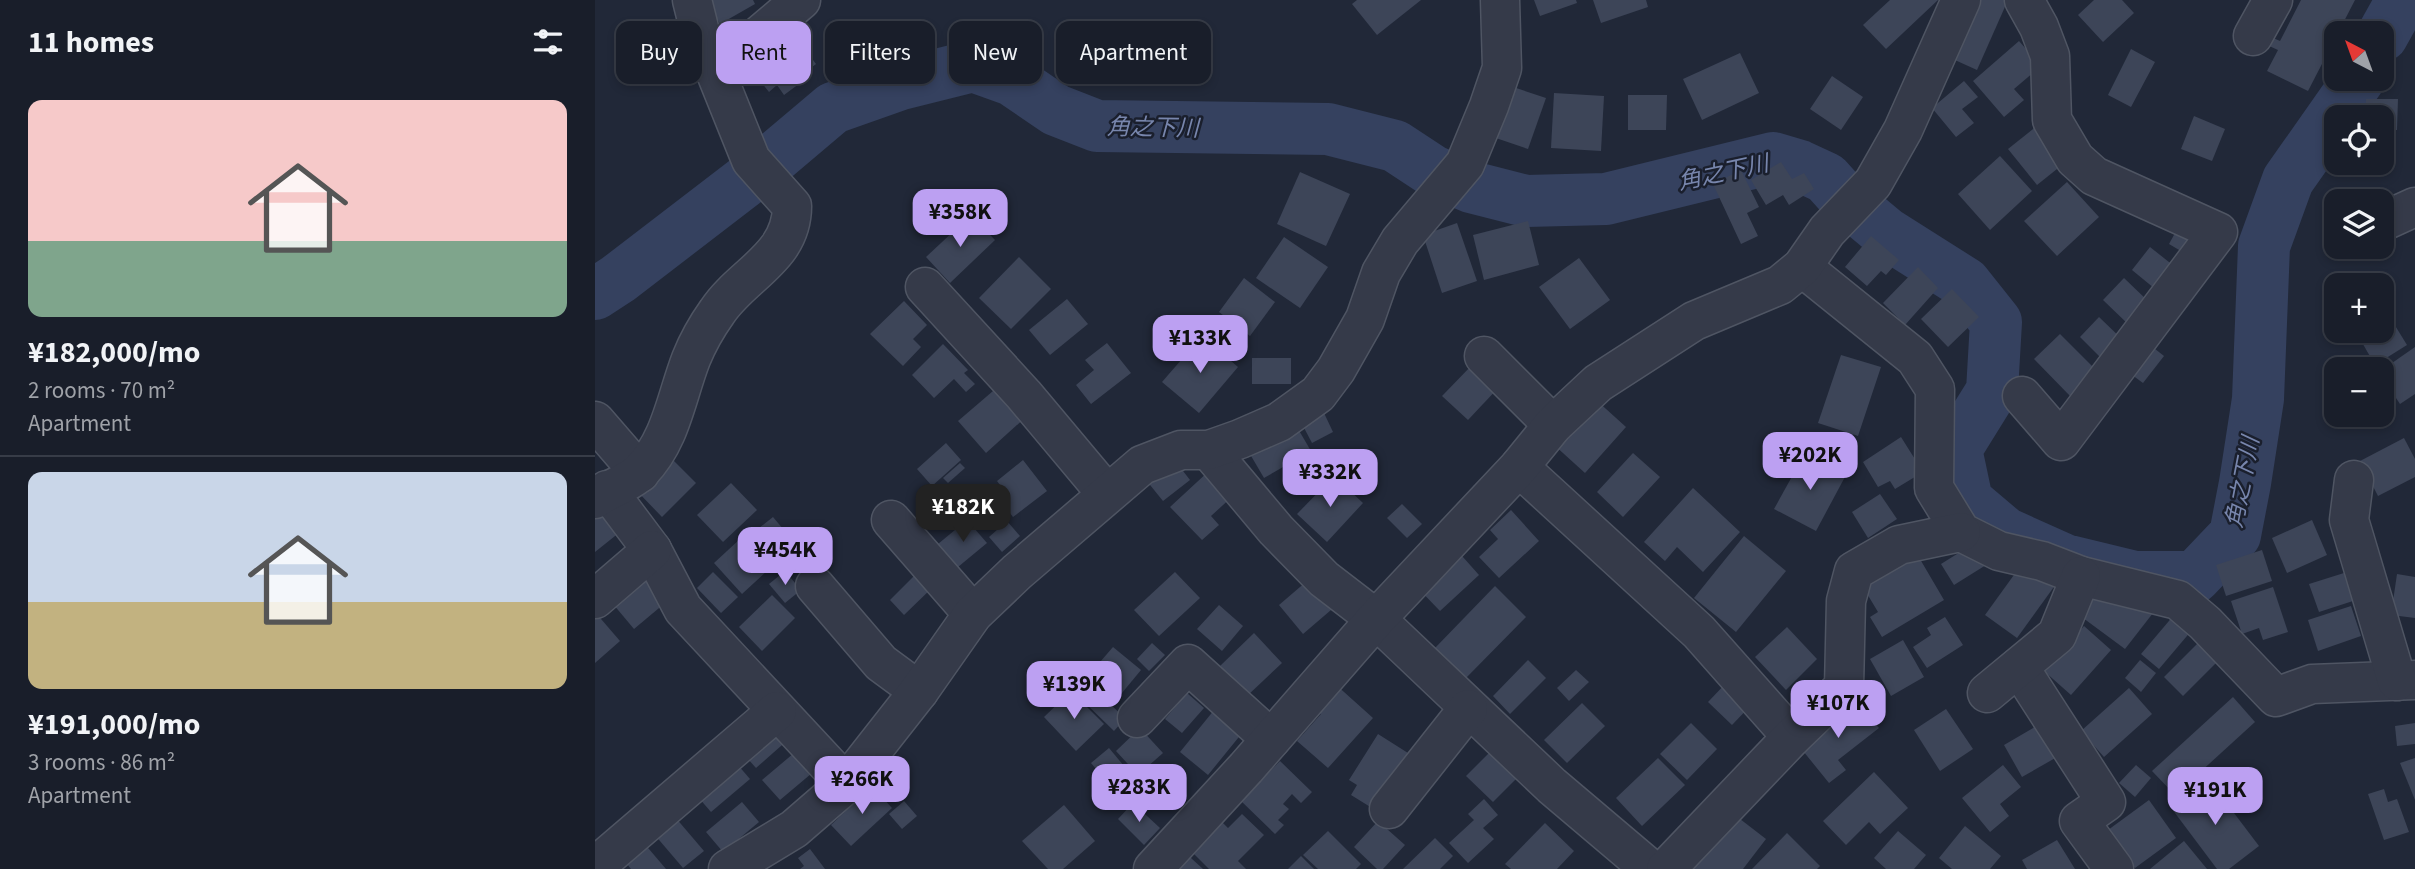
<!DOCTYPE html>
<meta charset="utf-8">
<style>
body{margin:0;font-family:"Source Sans 3","Noto Sans JP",sans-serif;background:#262b36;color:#f1f3f6;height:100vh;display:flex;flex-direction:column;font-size:26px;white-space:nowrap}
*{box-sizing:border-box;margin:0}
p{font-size:23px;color:#9fa2a8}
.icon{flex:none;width:38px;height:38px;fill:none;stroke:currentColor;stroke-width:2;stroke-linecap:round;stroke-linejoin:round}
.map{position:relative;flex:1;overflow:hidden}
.panel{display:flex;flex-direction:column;background:#191e2a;width:595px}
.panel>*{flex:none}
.top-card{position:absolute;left:21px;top:21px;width:665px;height:63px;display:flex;gap:14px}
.needle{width:46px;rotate:319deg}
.fabs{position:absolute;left:1729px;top:21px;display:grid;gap:14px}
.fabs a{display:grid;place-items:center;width:70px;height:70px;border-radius:14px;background:#191e2a;box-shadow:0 4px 10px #0003,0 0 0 2px #373c47;font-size:35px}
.price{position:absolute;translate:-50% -60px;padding:0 16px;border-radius:14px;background:#bca0f2;color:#111;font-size:23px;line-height:46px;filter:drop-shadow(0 2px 4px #0008)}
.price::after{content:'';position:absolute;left:50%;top:42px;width:21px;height:16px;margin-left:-10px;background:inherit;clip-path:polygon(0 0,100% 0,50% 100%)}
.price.on{background:#222;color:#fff}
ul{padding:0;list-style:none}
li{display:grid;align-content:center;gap:14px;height:371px;padding:0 28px}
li+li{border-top:2px solid #373c47}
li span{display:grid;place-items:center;height:217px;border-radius:14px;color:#555}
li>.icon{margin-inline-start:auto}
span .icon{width:126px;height:126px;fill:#fffc;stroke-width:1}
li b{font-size:30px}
h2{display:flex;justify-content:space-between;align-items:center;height:84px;padding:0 28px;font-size:30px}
.tag{padding:0 24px;border-radius:14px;background:#191e2a;box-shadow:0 4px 10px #0003,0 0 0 2px #373c47;font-size:24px;line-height:63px}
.tag.on{background:#bca0f2;color:#111}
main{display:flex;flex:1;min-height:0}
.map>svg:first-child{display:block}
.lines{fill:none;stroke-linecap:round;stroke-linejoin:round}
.river{stroke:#35415f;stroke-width:52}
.building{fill:#3d4558}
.minor-casing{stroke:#4f5563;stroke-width:41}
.minor{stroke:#353a49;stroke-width:38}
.labels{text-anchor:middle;stroke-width:5;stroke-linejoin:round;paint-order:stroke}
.water-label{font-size:23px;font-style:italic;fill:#7886ad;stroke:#1a1f2d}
</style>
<main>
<section class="panel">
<h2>11 homes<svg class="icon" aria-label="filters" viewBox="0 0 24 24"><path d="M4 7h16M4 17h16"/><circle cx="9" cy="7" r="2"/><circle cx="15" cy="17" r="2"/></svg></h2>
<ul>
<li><span style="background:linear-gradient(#f6c9c9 65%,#7fa58c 0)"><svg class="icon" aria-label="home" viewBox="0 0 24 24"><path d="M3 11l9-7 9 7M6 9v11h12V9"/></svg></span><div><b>¥182,000/mo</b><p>2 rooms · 70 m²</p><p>Apartment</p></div></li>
<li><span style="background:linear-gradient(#c9d6e8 60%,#c2b280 0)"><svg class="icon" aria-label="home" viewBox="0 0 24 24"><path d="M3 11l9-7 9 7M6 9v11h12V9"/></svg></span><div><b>¥191,000/mo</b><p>3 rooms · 86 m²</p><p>Apartment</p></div></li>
</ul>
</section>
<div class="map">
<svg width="1820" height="869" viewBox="0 0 1820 869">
<rect width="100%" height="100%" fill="#212838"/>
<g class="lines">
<g class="river">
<polyline points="1787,36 1807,0"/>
<polyline points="0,294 23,279 160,174 238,108 306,84 378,66 417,80 461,110 502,126 733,129 800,146 838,171 876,187 931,201 1011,199 1178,158 1205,166 1231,178 1249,198 1291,233 1370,283 1401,322 1397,391 1361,449 1372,501 1410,533 1470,560 1540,577 1600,577 1640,535 1650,483 1663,399 1669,246 1693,180 1764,79"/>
</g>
</g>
<g class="building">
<polygon points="112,0 158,0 160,4 125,24"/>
<polygon points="762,0 826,0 782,35 757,4"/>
<polygon points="939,0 981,0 982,3 945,16"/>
<polygon points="998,0 1051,0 1053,7 1006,23"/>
<polygon points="1295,0 1343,0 1291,49 1268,25"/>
<polygon points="1376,0 1413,0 1382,70 1351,56"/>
<polygon points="1499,0 1527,0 1539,13 1508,42 1483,15"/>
<polygon points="1706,0 1760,0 1713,91 1672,71 1683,50 1672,45 1676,37 1685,41"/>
<polygon points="203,40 221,64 208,74 212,78 189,95 182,85 174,92 159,73"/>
<polygon points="1424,41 1446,66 1419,89 1429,100 1409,117 1378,81"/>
<polygon points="1536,49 1560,62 1536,107 1513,95"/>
<polygon points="1145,53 1164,93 1107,120 1088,79"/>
<polygon points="1237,76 1268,97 1246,130 1215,109"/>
<polygon points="1369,81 1383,97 1367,109 1379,123 1361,137 1337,108"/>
<polygon points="909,84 951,98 933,149 892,135"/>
<polygon points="959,93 1009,96 1006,151 956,148"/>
<polygon points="1033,95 1072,95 1071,130 1033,130"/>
<polygon points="1771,99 1803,99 1802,130 1790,130 1789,175 1768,174 1769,163 1787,163 1787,117 1770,117"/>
<polygon points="1599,116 1630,129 1617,161 1586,149"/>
<polygon points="1443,125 1472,161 1442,185 1413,149"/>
<polygon points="1405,156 1437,191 1395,230 1363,194"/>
<polygon points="1186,162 1197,179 1209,173 1219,189 1194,205 1188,195 1171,205 1156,180"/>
<polygon points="1146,170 1164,207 1152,213 1163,236 1146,244 1118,184"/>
<polygon points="705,172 755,194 731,246 682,224"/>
<polygon points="1472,182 1504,217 1462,256 1429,221"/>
<polygon points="376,215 400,240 355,283 331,257"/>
<polygon points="933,221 944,265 889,280 878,235"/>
<polygon points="862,223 882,281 847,293 828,235"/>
<polygon points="1585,224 1613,239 1601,260 1574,244"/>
<polygon points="1276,236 1304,260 1291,275 1286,271 1272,286 1250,267"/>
<polygon points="689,237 733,267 705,308 661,278"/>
<polygon points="1555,247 1584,270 1565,293 1537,270"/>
<polygon points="424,257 456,289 416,329 384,298"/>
<polygon points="984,258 1015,300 975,329 944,287"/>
<polygon points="1323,267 1343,288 1310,325 1288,303"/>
<polygon points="649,278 680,302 655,336 624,312"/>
<polygon points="1529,278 1555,303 1534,325 1508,300"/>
<polygon points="1357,289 1384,317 1353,347 1326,319"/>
<polygon points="472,299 493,324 455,355 434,330"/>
<polygon points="309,301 332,325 318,339 326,347 308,366 275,334"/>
<polygon points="1504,317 1531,343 1511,363 1485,337"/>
<polygon points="1796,319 1812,345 1780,365 1765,339 1778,331 1787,331 1787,325"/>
<polygon points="1465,334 1503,372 1477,398 1439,359"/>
<polygon points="607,336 643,367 604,413 567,382"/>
<polygon points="512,343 536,373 496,404 481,385 499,370 490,360"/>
<polygon points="348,344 373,370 369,373 380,384 371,392 359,379 339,398 317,375"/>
<polygon points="1555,345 1569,356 1548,383 1533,372"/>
<polygon points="1820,347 1820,394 1805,404 1787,377 1787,370"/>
<polygon points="1246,355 1286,367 1263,436 1223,423"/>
<rect x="657" y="358" width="39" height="26"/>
<polygon points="879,363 904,387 873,420 847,396"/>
<polygon points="405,385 432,416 391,453 363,421"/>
<polygon points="1000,399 1031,427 990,473 958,444"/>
<polygon points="729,413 738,432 717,443 707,424"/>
<polygon points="699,422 716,451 669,478 652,449"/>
<polygon points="1306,437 1328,472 1300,489 1295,481 1283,487 1268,462"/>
<polygon points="1809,438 1820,459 1820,477 1783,496 1765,461"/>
<polygon points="351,443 366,460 337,486 322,469"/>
<polygon points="1038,453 1065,477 1028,517 1002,492"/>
<polygon points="1210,453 1251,475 1221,531 1179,509"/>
<polygon points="74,456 101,483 67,517 40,489"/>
<polygon points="578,458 595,480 568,501 551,480"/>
<polygon points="428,460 452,491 418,517 403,498 411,493 402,481"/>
<polygon points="365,463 370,468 353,483 348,478"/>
<polygon points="615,470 639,495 616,516 624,525 607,540 575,507"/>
<polygon points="739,476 768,503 732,542 702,514"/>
<polygon points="136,483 162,510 128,542 102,515"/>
<polygon points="1098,488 1145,532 1108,572 1082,547 1070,561 1049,542"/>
<polygon points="384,489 405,512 391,525 370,502"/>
<polygon points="1285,494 1302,519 1273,538 1257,512"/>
<polygon points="807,504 827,524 812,538 792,518"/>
<polygon points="4,507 25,532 0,552 0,511"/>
<polygon points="916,510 944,541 904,578 884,557 903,539 895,530"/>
<polygon points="178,517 194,536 175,551 159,532"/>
<polygon points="372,520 392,543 363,567 343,544"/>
<polygon points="1717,520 1732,555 1692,573 1677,538"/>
<polygon points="412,521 425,536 407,552 394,537"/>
<polygon points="1149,536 1191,571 1141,632 1099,598"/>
<polygon points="145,539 174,569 147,594 119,563"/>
<polygon points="1378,544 1391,565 1359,585 1346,564"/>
<polygon points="859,547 884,575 845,611 819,584"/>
<polygon points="1667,550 1677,581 1631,596 1621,565"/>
<polygon points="1322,554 1349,600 1287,637 1275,617 1283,612 1268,587"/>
<polygon points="1429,561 1461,584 1422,638 1390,615"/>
<polygon points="49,568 76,598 39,629 13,598"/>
<polygon points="325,570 340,585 309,615 295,600"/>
<polygon points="190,571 206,590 190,603 174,584"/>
<polygon points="118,572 143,597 126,613 102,588"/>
<polygon points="580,572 605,598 564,636 539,610"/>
<polygon points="1749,573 1758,601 1724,612 1714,584"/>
<polygon points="1802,574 1820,577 1820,618 1796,615"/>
<polygon points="719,575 743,604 708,634 684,605"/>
<polygon points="900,586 931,617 871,678 840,648"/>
<polygon points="1506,587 1558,613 1530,649 1484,615"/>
<polygon points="1678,587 1693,632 1668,640 1664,628 1647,634 1636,601"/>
<polygon points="177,595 200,618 167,651 144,627"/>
<polygon points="624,605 648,626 627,651 602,629"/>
<polygon points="1756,606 1766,636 1723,651 1713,620"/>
<polygon points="0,612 25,641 0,663"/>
<polygon points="1579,615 1597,630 1564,669 1546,654"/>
<polygon points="1350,617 1368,645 1332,668 1318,647 1336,635 1332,628"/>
<polygon points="1489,626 1516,650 1476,695 1449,671"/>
<polygon points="1192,627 1222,659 1191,690 1160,657"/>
<polygon points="659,633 687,663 652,696 624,667"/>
<polygon points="1308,640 1329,677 1296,696 1275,659"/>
<polygon points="1606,640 1625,659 1588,696 1569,677"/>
<polygon points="557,643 570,655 554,671 542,659"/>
<polygon points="518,647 546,670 522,699 493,676"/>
<polygon points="933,660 951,678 915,714 898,696"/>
<polygon points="1545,660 1561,673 1546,692 1530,678"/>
<polygon points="981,670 994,682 974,701 962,688"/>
<polygon points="489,679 537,725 526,723 519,731 478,691"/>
<polygon points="1134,680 1158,703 1137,725 1113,702"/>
<polygon points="739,683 778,718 733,768 702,741 726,714 717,706"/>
<polygon points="1534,688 1557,714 1509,757 1486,731"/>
<polygon points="476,691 509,724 481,751 449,717"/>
<polygon points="592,693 609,708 587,733 570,719"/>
<polygon points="1638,697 1660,722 1580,795 1557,771"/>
<polygon points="1261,700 1284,728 1243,760 1251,770 1234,783 1204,746"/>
<polygon points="987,703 1010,726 972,763 949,740"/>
<polygon points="624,704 652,727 613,775 585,752"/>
<polygon points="1351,709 1378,749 1345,771 1319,730"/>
<polygon points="178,719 195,738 161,768 144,749"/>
<polygon points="1450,721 1469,753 1427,777 1409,745"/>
<polygon points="1096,723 1122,749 1092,780 1065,754"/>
<polygon points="1820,723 1820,744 1802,746 1800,726"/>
<polygon points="545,728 568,753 543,775 521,751"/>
<polygon points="783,734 813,753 777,808 756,795 762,785 754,780"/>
<polygon points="903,744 930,770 898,802 871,776"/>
<polygon points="205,748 223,768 185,800 167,780"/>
<polygon points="514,748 539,778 521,793 496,763"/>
<polygon points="136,757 155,779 116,812 97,790"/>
<polygon points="1063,758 1090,785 1047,826 1021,798"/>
<polygon points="1820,758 1820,800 1805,763"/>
<polygon points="685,761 717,792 706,803 697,794 688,804 694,809 683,820 689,825 680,834 646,801"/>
<polygon points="1408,765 1426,787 1405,804 1414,816 1395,832 1367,798"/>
<polygon points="1541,765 1556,778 1540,797 1524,783"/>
<polygon points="1279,772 1313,808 1285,834 1274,822 1251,845 1228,821"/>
<polygon points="1614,780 1664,846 1634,869 1622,869 1577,809"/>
<polygon points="277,786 297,808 256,846 236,825"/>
<polygon points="1789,789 1793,802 1802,799 1814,832 1789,840 1773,794"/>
<polygon points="889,799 903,815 888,828 899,839 873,863 854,843 879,820 873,814"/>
<polygon points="1554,800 1581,838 1540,868 1513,830"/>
<polygon points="309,801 322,816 307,829 294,814"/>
<polygon points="147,802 164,822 128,852 111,832"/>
<polygon points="538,803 565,828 549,845 523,819"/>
<polygon points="469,805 500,841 468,869 453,869 427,841"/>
<polygon points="1136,812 1171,839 1148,869 1092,869"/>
<polygon points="647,814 669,835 643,861 651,869 614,869 596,851 626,821 633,828"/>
<polygon points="80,817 109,851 88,868 59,834"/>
<polygon points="783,821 810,845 788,869 782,869 759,847"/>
<polygon points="950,823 979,851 962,869 916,869 910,864"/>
<polygon points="1370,826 1406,856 1395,869 1357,869 1344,858"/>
<polygon points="733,831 766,864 761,869 723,869 708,855"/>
<polygon points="1303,831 1331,855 1319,869 1291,869 1279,858"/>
<polygon points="1192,833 1225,866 1222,869 1157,869"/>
<polygon points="840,838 858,856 845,869 808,869"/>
<polygon points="1462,840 1480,869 1432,869 1427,860"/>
<polygon points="1589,841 1612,869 1555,869"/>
<polygon points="48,842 71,869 36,869 28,859"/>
<polygon points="584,847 608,869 574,869"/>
<polygon points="215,849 230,869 205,869 209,866 203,858"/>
<polygon points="706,856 719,869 693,869"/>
</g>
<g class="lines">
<defs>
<g id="minor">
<polyline points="1658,36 1678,0"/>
<polyline points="121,72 206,0"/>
<polyline points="1787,222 1820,207"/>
<polyline points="1207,267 1320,358 1340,389 1339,488 1366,532 1404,551 1447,561 1486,576 1583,600 1610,623 1681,697 1717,684 1820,680"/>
<polyline points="330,287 429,395 512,494"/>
<polyline points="889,356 958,425"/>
<polyline points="1427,396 1466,441 1623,232 1499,176 1480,159 1457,120 1455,56 1444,27 1429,0"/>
<polyline points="0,421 45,473"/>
<polyline points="614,450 681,530 729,579 781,619 957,786 1055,869"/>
<polyline points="924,467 1104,632 1197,737"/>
<polyline points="1759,480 1754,520 1802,681"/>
<polyline points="12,490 57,550 88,609 251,784"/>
<path d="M0,499C13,489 36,482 46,471C76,440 81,398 96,359C102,344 112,326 122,312C147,274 197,258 197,206L156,160L106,36L97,0"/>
<polyline points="296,520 378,614"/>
<polyline points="220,586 286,663 324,691"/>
<polyline points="0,599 57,550"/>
<polyline points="1424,667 1511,802 1484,821 1519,869"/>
<polyline points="1392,693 1462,635 1486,576"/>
<polyline points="542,718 593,664 676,739"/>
<polyline points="794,809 873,709"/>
<polyline points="2,865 182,711"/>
<polyline points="133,869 199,829 251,784 324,691 378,614 422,572 547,465 586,450 614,450 645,439 684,422 723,394 741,370 770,319 786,273 805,241 870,164 894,106 907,68 905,0"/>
<polyline points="558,869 651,768 781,619 924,467 958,425 1003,383 1099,321 1185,285 1207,267 1232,231 1278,183 1308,130 1366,0"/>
<polyline points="1071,869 1197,737 1249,687 1251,601 1259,571 1304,545 1366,532"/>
</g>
</defs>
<use href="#minor" class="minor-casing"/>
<use href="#minor" class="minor"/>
</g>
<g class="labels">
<g class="water-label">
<text transform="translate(558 127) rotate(1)" y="8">角之下川</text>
<text transform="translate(1128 172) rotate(-12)" y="8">角之下川</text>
<text transform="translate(1647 482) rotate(-79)" y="8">角之下川</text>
</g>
</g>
</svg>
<div class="fabs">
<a><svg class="needle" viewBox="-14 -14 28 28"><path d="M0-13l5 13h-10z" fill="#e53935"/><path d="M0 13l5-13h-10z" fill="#9fa2a8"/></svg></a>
<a><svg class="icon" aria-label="locate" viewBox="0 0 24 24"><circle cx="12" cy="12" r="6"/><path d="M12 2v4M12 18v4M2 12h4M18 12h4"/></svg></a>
<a><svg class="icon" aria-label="layers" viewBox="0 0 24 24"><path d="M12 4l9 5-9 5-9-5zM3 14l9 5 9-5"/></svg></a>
<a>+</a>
<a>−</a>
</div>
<b class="price" style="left:365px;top:249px">¥358K</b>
<b class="price" style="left:605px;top:375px">¥133K</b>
<b class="price" style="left:1215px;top:492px">¥202K</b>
<b class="price" style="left:735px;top:509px">¥332K</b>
<b class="price on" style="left:368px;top:544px">¥182K</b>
<b class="price" style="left:190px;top:587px">¥454K</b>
<b class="price" style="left:479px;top:721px">¥139K</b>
<b class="price" style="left:1243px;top:740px">¥107K</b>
<b class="price" style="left:267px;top:816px">¥266K</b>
<b class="price" style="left:544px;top:824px">¥283K</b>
<b class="price" style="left:1620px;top:827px">¥191K</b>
<div class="top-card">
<a class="tag">Buy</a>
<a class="tag on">Rent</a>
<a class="tag">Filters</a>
<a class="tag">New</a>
<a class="tag">Apartment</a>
</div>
</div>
</main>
